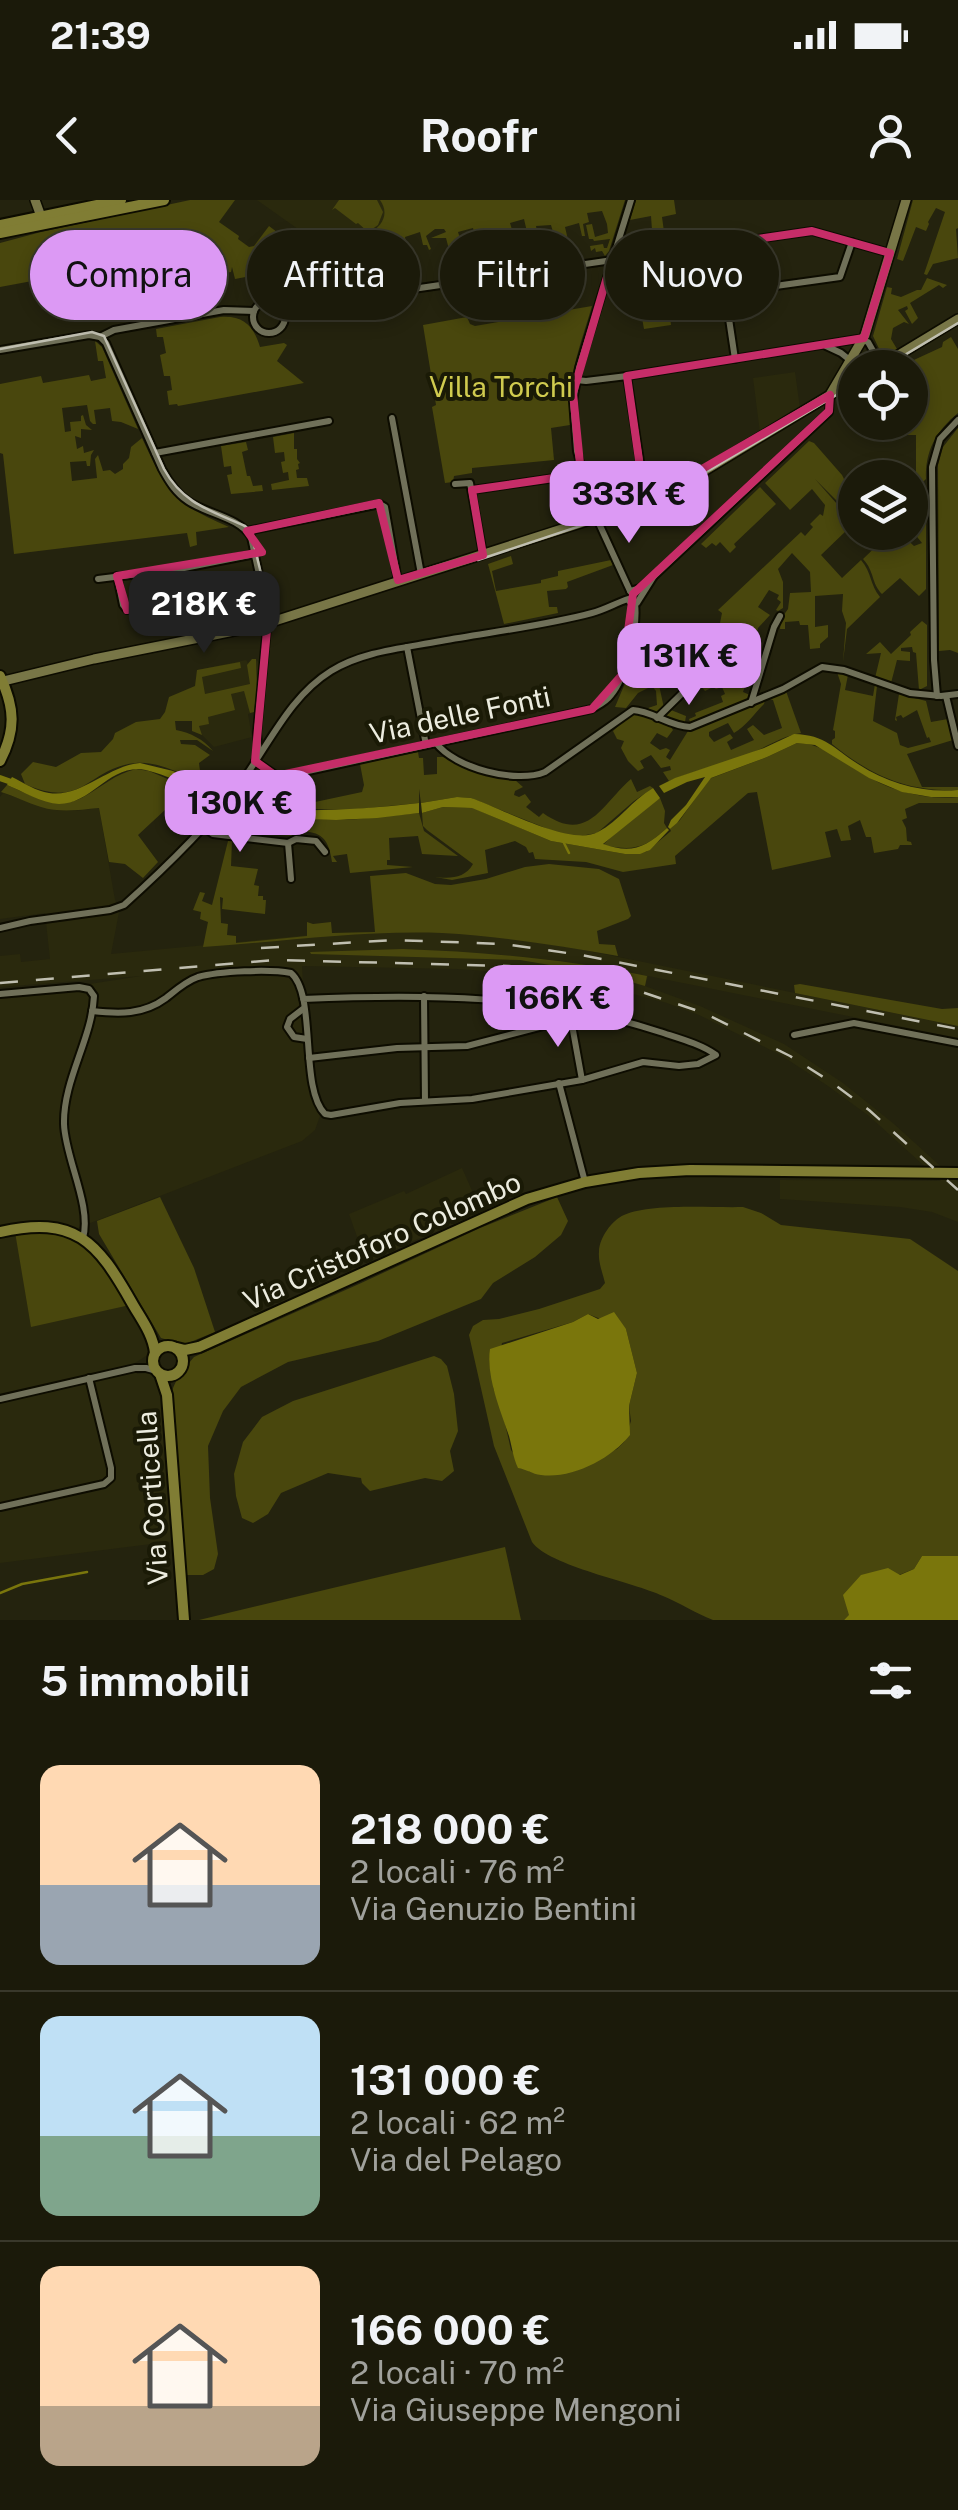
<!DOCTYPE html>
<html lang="it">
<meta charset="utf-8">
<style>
body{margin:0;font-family:"Public Sans",sans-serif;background:#282718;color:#f1f3f6;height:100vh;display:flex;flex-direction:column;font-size:38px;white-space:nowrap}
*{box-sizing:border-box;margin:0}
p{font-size:32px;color:#a0a19c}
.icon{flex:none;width:55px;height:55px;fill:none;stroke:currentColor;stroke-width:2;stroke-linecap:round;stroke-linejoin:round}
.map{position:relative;height:1420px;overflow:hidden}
.panel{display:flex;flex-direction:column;background:#1b1a0a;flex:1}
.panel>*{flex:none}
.hud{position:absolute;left:30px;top:30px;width:900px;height:90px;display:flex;gap:20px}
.tools{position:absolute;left:838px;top:150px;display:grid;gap:20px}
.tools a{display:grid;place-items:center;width:90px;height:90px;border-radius:50%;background:#1b1a0a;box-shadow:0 5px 15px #0003,0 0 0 2px #39382b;font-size:50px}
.price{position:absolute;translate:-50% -85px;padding:0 22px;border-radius:20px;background:#dc99f4;color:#111;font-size:32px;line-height:65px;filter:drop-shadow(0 2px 5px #0008)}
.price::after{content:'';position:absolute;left:50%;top:60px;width:30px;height:22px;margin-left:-15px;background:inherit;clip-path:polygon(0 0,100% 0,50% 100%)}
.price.selected{background:#222;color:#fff}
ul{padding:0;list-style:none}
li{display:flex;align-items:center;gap:30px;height:250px;padding:0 40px}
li+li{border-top:2px solid #39382b}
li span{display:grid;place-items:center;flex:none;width:280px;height:200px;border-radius:20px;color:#555}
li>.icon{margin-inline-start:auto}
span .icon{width:120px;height:120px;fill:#fffc;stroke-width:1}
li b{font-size:42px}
h2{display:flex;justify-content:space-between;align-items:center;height:120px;padding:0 40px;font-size:42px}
.chip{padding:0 35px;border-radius:45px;background:#1b1a0a;box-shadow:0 5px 15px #0003,0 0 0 2px #39382b;font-size:35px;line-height:90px}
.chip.selected{background:#dc99f4;color:#111}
.status{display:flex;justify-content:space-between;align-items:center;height:70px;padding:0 50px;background:#1b1a0a;direction:ltr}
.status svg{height:28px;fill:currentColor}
header{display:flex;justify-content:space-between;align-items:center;height:130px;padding:0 40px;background:#1b1a0a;font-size:45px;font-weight:700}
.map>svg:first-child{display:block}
.built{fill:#2a290d}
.green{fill:#49470d;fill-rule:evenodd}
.water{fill:#7a760c}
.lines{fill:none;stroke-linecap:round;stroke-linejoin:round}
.stream{stroke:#7a760c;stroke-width:2.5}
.canal{stroke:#7a760c;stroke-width:6}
.street-casing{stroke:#0d0c00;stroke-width:10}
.secondary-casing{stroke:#0d0c00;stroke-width:12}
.primary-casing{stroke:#0d0c00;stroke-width:14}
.street{stroke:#707059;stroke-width:6}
.secondary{stroke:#787647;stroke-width:9}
.primary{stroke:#807d34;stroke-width:10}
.tram{stroke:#c0bfb1;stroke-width:2.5}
.rail{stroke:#c0bfb1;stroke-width:2.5;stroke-dasharray:18 18;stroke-linecap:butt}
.marked{fill:none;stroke:#c62d68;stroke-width:8;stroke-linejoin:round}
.labels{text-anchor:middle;stroke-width:8;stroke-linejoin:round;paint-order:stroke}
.park-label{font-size:28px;fill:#d0cb4f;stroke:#1a1a06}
.street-label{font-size:28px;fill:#ececdf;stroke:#1a1a06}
</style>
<div class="status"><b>21:39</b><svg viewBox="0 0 49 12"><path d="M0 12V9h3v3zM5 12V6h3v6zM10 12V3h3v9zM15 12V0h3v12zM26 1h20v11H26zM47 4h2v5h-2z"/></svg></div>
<header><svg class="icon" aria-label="back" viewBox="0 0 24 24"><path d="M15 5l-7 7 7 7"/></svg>Roofr<svg class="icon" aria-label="person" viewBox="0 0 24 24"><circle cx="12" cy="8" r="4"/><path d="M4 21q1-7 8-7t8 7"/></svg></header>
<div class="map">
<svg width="958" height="1420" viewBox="0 0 958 1420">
<rect width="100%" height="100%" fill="#24230e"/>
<g class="built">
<polygon points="257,0 403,0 400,55 353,64 322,46"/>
<polygon points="795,172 800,208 781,221 776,220 775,224 760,233 753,178"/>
<polygon points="252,459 256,459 259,463 254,512 248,514 252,537 214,547 202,535 198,526 209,523 197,470 246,460 248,463"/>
<polygon points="3,593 55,610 73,611 99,608 115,700 120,707 111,754 331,733 437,731 503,737 574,748 958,826 958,838 648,776 645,786 700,806 784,844 843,883 894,924 958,982 958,1022 932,1012 900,1007 780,999 780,980 941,981 869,916 828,886 779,854 699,815 667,803 599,785 535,774 457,769 302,766 308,873 313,900 320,916 315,930 302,941 62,1034 130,1105 150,1148 146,1156 135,1163 137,1174 148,1173 157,1177 164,1196 175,1341 0,1363 0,798 141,776 0,787 0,756 20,754 21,762 50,759 45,713 0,719 0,597"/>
<polygon points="462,968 481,1011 366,1062 349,1014 404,991 406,994"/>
</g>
<g class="green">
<polygon points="190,0 235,0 219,22 239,36 238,39 249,47 254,46 269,26 306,54 291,76 294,92 285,93 284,75 279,60 265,64 262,74 235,79 232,67 231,72 94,96 93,92 90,92 86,71 0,87 0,43 41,32"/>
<polygon points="339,0 377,0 383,12 378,25 368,32 358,23 356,24 335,8 332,10"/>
<path d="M380,0H625L609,51L605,56L602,51L596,52L595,48L591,51L590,46L603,44L604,48H607L610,39L594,41L593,39H589L586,25L592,24L595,37L608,33L607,24L602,11L587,13L589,22L583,24L585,36H582L579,23L565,27L569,44L557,46L551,25L536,26L538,36L534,37L533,31L527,32L524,19L510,23L517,46L526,45L527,55L505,58L498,34L484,35L485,45L482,46L481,41H476L473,28L458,32L465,54H478L477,44L480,43L481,54L477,55V57L452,61L446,38H431L446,32L444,29H435L426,36L431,49L429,50L427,45H423L420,32L405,37L409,56L403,58L401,55L353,64L348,61L352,55L360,61L387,56L386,53L361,58L340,40L347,33L362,41L358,46L363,49L370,39L369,34C382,26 390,14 380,0Z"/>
<polygon points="636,0 674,0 676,14 662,17 666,46 650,48 650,45 653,44 651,16 630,20"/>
<polygon points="913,0 958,0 958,28 956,29 958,58 933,64 927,75 924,74 945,12 936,8 928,22 929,24 926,31 916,27 903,61 897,59"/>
<polygon points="713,53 719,96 712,97 710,90 700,92 698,79 694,80 697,81 698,88 690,89 690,93 680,95 679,83 676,83 678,91 668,93 668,97 658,99 659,109 670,108 670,111 661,113 662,117 670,116 671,125 644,129 640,107 651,105 647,83 637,84 637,88 620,90 619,87 611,88 609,86 615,68 618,67 640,63 641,66 631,68 632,79 644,78 645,82 666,78 663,60"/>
<polygon points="927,78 947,85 943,88 939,85 910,103 918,118 912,124 905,111 908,109 907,106 898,110 909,124 904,122 893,128 891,139 897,149 883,157 873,136 887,87 892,88 891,94 901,97 917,90 921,90"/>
<path d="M592,106C579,150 567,177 570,225L551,228L554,260L472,268V273L454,276L453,282L445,283L432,207L436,205L423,125L467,117L470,124L475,126Z"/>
<path d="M220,117C243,115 254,126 260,147L284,143L287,145L277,161L304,183L178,206L177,204L169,205L167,191L172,190L170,176H164L160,155L166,153L163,137H157L156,129Z"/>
<path d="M951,137L958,149V213C936,231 925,251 926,279L910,294V283L916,281V235H904L900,223L910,222V168L904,167L903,165L942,147L943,142Z"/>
<path d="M95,141L102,147L138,229L121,222L112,221L110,208L94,210L96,224H93L90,221L87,205L62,208L65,232L71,231L70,222L81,221V216L83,215L86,225L92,230L81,229V238L75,236L77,249L83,246L84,253L94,250L91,255L90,266H87L86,261L70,262L72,281L97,278L95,259L98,255L103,271L110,270L115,274L123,269V264L129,258L131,247L142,238C169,295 170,301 229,327L196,332L197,345L190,347L187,333L14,354L3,254L0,253V184L41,176L43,183L89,175L91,181L106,178L103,161H98Z"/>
<polygon points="958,228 958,453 950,450 939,451 938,265 943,247"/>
<polygon points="294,233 294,249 297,249 297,259 300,263 298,264 299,269 296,270 297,278 307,278 309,286 272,290 271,284 289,280 288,272 283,273 281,262 285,261 284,252 275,253 273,237"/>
<path d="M809,241L814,243L842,275L846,283L855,278V322L849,327L843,319L838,302L815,279L837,304L840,318L848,329L821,355L842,378L861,360C872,373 870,385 880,397L847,429L843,462L846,423L842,411L843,394L815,396V427L828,425V437L820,444V448L810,449L808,425H800L799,421L785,422V429H780L781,419L788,409L790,393L811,392L810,372L792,353L778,369L783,382V408L778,411L776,410L781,402L777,399L779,395L769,390L758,407L770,415L758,428L756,436L748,434L746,441H743L740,450L747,452L746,456L754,458L756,452L761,453L755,477L749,474L743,492L750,495L748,500L690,523L683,524L665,517L671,510L686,516L685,522H690L689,519L696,516L695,513L723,502L721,496L725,494L722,487L716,489L713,487L705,491L701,486L707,480L716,488L726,477L731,481L738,473L724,460L717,468L714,465L728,445L709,438L704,442L700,439L711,432L714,423H720L722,413L718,410L801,332L805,336L813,327L810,324L820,314L823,316L825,305L812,289L790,310L765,283Z"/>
<polygon points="246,242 248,250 242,252 247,276 250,276 253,286 262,285 263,291 231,294 227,275 232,274 231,266 224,267 221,246"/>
<polygon points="760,287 776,304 734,344 736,347 730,353 720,342 716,346 712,343 706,348 701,344"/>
<path d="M923,297L926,298V389L919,396L900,378L882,394C871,383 875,372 863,359L890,333H900L914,346L922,343L914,333L917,330L913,325L917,320Z"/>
<polygon points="511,356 513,364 492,371 496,391 541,383 541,380 558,376 558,371 611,360 613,365 567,382 568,387 566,389 547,391 549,407 557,407 558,413 504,424 488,364"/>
<polygon points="922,421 927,425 927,486 919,490 916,453 913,452 912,447 901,448 901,451 910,452 910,461 897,460 891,483 875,478 881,453 866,454 880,442 891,454 911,435 910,432"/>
<polygon points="637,435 648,437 646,463 652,465 654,476 658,476 660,470 664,470 665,466 674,466 675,462 679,462 680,458 691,456 684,463 691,471 687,474 679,470 675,473 682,484 679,488 668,477 659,485 664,508 655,513 648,508 657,505 656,491 652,486 638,493 626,508 615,507 626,481"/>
<path d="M252,459H256L257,488L254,512L250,513L244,491L231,494L235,510L208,517L209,524L199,526L202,535L192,531V521H175L176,530C191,533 203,539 213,551L197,540H180L181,544L195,545L210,555L199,563C200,574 202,583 213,588L228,580L232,586L224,596C196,583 167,561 136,563C88,567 85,611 25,584L21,574L33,562L56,567L81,553L101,552L113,539L115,533L136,522L160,519L165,512L169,497L195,486L197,470L240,462L241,468L202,477L205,494L250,484L247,465Z"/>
<path d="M837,472L848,475L845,490L873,496L875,484L877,486L873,521L897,533L900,545L908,548L931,542L929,537L927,538L917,510L903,518L901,515L896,517L897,521L895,520L899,494L926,501L931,522L948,519L953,540L907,554L922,587H958V590C908,592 871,576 832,544V540L835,538V531L833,530L841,484Z"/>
<path d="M786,491L801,533C782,536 765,548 747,555C722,564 694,571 669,581L663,572L671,570L670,566L661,568L651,555L640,561L644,568L638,571L628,561L621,548L624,541L617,539L613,531L630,515L636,513L671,527L673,530L667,538L657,533L650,543L660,550L666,548L670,550L666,557L670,560L688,531L765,500L764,504C753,515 747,525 734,533L728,523L709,532V536L714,542L730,534L733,538L727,542L731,550L754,540L747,529L753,525L764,535L782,528L773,500L769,499Z"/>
<path d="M797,543C822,543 840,560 860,572C889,591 924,600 958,597V603H919L905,609L907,618L902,620L906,628L907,641L911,642L912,645H900L898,649L874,653L871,637H866L860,620L848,626L851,640L841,641L837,629L825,632L831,657L772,670L757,592L748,593L675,656L676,664L623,672L586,662L535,659L533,652L529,653L526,647L515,641L485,650L488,673L452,680L430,676C446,679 464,680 473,664L427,630L423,626L422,613L443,607L473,608L551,641L625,654L646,652L671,631L670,629L680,620L709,579L767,557Z"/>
<path d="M418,552L419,558H423L424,575L437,574V557H443L484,574L515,580L523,587L515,591L514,595L519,597L525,594L531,602L526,607L539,617L543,613C588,645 602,604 631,579L637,592L650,586L653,588L634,601L597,633L575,637L558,633L471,598L457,597L421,603L419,589V603L348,610L249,607L237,605L231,601L242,589L246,606L306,596L309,602H315L362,592L364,585L360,564Z"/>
<path d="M136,569L149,571L219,601L210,613L205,608L201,612L195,606L180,620L166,609L138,635L158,662L143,678L125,664L109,662L99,608C79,610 60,613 41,607C27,603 15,596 1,592L7,585C31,595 59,612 85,596C103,586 115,574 136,569Z"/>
<path d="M660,598L665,611L664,623L667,628C644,649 633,651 603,645L618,630Z"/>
<path d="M226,606L239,614L256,617L347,620L419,613L424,631L458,656L422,654L418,636L389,638L390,660H387V665L413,667L350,673L347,654L333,656L337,662H332C328,634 319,632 293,630V636L241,632L242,624H245L246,622L224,620L218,616Z"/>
<path d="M228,641H232L231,666L258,669L254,685L259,686L258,696H263V700H266L265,714L222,709L223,698L220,697L221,723L228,724L227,735L236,736V743L307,736V722L313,724L331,722L332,733L375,732L370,676L406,673L435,684L451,685L486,679L525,667L549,664L599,669L619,679L631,716L628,719L597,731L599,744L615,745L618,756C560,746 500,736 442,733C362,730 282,742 203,747L208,722L200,719L201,712L193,710L200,692L205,693L202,701L212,705Z"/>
<path d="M403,749C486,752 566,759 647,776L645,786L603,774L520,760L311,754L310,752Z"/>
<polygon points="800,784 942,809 958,808 958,826 795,793 794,785"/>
<polygon points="160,997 194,1068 215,1132 188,1143 182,1144 161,1138 99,1034 97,1021"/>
<path d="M557,997L568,1021L561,1035L535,1057L493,1083L481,1099L378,1141L288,1162L241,1187L223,1211L208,1246L210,1298L218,1354L214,1369L203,1375H183L171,1197C172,1183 185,1168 194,1157L359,1084L480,1028Z"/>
<path d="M743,1007L761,1013L781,1025L910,1039L958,1071V1356H922L914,1369L899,1375L844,1420H713C695,1413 680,1403 663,1396C633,1382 549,1366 532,1342L494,1246L469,1135L473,1126L483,1120L499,1119L539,1109L600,1089L605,1083C603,1074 598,1062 599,1052C599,1038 612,1020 624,1015C652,1003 711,1008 743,1007ZM588,1114L626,1129L637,1173L629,1206L631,1221L624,1242L617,1249L575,1271L530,1272L524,1268L511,1250L501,1206L493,1188L502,1143L573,1122Z"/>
<path d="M37,1031C45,1032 54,1032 62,1034C93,1044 112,1079 130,1105L31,1127L15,1032Z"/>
<polygon points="434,1156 441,1159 447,1166 454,1194 458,1231 450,1251 454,1271 442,1281 425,1278 370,1291 362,1283 361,1278 328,1273 281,1293 268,1314 253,1323 242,1318 236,1296 234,1274 243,1242 262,1217 293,1201"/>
<polygon points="505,1347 521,1420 199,1420 232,1412"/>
</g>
<g class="water">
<path d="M794,534C826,535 833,548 858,564C889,584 922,593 958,590V597H931L902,592L869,578L815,545L797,543L767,557L711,578L677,623L670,629L668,627L671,620L686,605L705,577L687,582L664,593L659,586L675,578L764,548Z"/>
<path d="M140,563L173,571L224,596L219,601C203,592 155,569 138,569C107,569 90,604 59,604C42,603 22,591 7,585L12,577C24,583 36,591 49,593C81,598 107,566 140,563Z"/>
<path d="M653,588L660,598L659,599L603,644C631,654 645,648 667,628L669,630L650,650L640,654H625L551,641L472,608L443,607L422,613L421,603L457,597L471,598C501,608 571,647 598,632C619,621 632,600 653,588Z"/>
<path d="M231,601L241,607C301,613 360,610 419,603V613L377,618L336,620L256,617L239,614L226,606Z"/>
<path d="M614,1112L626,1129L637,1173L629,1206L630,1235C611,1259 572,1279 541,1275C532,1274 526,1269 518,1268C513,1257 512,1247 509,1236C500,1209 486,1177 490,1149L573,1122L588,1114L598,1119Z"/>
<polygon points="922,1356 958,1356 958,1420 844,1420 849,1415 843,1395 861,1375 888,1368 900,1375 914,1369"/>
</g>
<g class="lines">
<g class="stream">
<polyline points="563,641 569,653"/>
<polyline points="0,1393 22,1384 87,1372"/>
</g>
<polyline class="canal" points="0,578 17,584"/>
<defs>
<g id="street">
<polyline points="718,45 735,159"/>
<polyline points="406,90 812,31 890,53"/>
<polyline points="725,93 840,77 852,42"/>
<circle cx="269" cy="117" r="16"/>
<path d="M100,137L106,143L162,269C169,282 176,293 188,301C207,314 239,317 251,337L268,416L257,533L259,554"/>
<polyline points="826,146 841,153 851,161"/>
<polyline points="0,150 89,135 100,137 114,130 224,110 254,111"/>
<polyline points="627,176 646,301"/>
<polyline points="576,180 586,181 627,176 858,139 868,142 881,165"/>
<polyline points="392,218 421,374"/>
<polyline points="155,253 329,221"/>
<polyline points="455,284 470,283 483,354"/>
<polyline points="472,290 582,274"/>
<polyline points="247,331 380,304 385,307 398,381"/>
<polyline points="117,376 123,405 127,410 261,382"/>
<polyline points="98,379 179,369 255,354"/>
<polyline points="630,391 591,306 577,251 573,201 579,168 631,0"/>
<polyline points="630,391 640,388 654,376 829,212 830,195"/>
<polyline points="407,447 426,545"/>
<polyline points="937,496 934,460 932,267 940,239 958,220"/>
<polyline points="946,496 958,546"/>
<polyline points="751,503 774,427 780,416"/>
<polyline points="657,518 711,465"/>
<path d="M436,543C455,568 516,584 545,572L633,510C652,511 669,526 690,527L783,489L822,467L844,470L910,493L941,496L958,494"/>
<polyline points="255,561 277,576"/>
<path d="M243,581L251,583L267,580L592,509C599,505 606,502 611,495C626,478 638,426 635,404"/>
<polyline points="203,627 213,634 288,643 291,679"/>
<polyline points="288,643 296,639 316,641 325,652"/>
<path d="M0,728L30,721L110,710L124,705C163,670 209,625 240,584C269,545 289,497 331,471C363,451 405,448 441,441C491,432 543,426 592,413C604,410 616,403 628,399L630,402L637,403L654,376"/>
<path d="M0,794L79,787L89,789L94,796C92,839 63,880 64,924C65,958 92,1006 83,1038"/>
<polyline points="424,796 425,901"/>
<polyline points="303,809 290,819 287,827 294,837 307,839"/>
<path d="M92,811C119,814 143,815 166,798C176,790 186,781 198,777C219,771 270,769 291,773C317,795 299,888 325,914L331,915L400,903L472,899L582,880L643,862L679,866L698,864L716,855C701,844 678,838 660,832C545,794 423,794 303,799"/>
<polyline points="570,814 582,880"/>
<polyline points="794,835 854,823 958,843"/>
<polyline points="309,858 397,848 467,846 570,819"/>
<polyline points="559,883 585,982"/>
<polyline points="0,1199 135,1168 146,1168 157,1171"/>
<polyline points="0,1307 104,1284 111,1278 111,1268 89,1178"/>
</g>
<g id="secondary">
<polyline points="35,0 43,22"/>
<polyline points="877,168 958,119"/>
<polyline points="831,193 865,135 906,0"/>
<polyline points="0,482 94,459 259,426 643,303 684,283 855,180"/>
</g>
<g id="primary">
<polyline points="0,25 121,0"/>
<polyline points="0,33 164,0"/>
<path d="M0,476C15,508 16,530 0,561"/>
<path d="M0,1032C75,1015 97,1041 132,1103C141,1119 153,1134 155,1153"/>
<circle cx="168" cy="1161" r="15"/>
<polyline points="177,1148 185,1150 199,1147 527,999 585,982 639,973 690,970 958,973"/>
<polyline points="160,1174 167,1195 184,1420"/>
</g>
</defs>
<use href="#street" class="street-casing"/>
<use href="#secondary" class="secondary-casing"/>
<use href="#primary" class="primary-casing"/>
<use href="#street" class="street"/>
<use href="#secondary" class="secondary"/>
<use href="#primary" class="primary"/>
<g class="tram">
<path d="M0,149L92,132L104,136L164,269C183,304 212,311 245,326L251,332L270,411"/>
<polyline points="883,168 958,123"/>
<polyline points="478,360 640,306 671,293 855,184"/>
</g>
<g class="rail">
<polyline points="261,748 394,740 504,744 581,755 958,829"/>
<polyline points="0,783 275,760 509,766 561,773 624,786 704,813 790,856 831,882 869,910 958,990"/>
</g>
</g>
<path class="marked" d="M812,31L890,53L864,138L627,176L645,302L830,195L829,211L633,394L622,475L592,509L276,576L255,561L268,419L261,382L127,410L117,376L262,352L247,331L379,303L398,380L483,355L472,290L581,274L573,193L612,60Z"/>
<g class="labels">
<g class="park-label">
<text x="501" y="197">Villa Torchi</text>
</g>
<g class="street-label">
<text transform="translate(460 515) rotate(-12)" y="10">Via delle Fonti</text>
<text transform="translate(382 1041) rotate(-24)" y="10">Via Cristoforo Colombo</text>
<text transform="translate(152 1298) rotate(-94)" y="10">Via Corticella</text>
</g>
</g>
</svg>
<div class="tools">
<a><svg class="icon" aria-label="locate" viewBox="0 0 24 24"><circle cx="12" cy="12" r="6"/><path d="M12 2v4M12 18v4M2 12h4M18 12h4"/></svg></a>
<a><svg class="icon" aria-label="layers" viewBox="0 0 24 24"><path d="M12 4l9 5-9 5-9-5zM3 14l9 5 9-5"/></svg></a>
</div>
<b class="price" style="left:629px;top:346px">333K €</b>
<b class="price selected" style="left:204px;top:456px">218K €</b>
<b class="price" style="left:689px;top:508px">131K €</b>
<b class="price" style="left:240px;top:655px">130K €</b>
<b class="price" style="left:558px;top:850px">166K €</b>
<div class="hud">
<a class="chip selected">Compra</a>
<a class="chip">Affitta</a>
<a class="chip">Filtri</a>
<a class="chip">Nuovo</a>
</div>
</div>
<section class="panel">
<h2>5 immobili<svg class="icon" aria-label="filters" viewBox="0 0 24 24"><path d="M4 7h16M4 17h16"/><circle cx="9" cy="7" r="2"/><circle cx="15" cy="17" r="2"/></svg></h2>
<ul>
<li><span style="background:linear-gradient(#ffd9b3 60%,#9aa5b1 0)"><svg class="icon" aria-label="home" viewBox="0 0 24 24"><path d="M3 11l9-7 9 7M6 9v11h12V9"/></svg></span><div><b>218 000 €</b><p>2 locali · 76 m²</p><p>Via Genuzio Bentini</p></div></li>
<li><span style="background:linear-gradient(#bfe0f5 60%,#7fa58c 0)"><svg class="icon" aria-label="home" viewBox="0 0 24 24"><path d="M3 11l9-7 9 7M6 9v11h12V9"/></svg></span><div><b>131 000 €</b><p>2 locali · 62 m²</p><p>Via del Pelago</p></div></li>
<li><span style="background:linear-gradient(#ffd9b3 70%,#b9a48a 0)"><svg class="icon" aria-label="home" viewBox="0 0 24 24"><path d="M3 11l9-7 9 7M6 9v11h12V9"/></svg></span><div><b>166 000 €</b><p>2 locali · 70 m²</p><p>Via Giuseppe Mengoni</p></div></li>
</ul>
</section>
